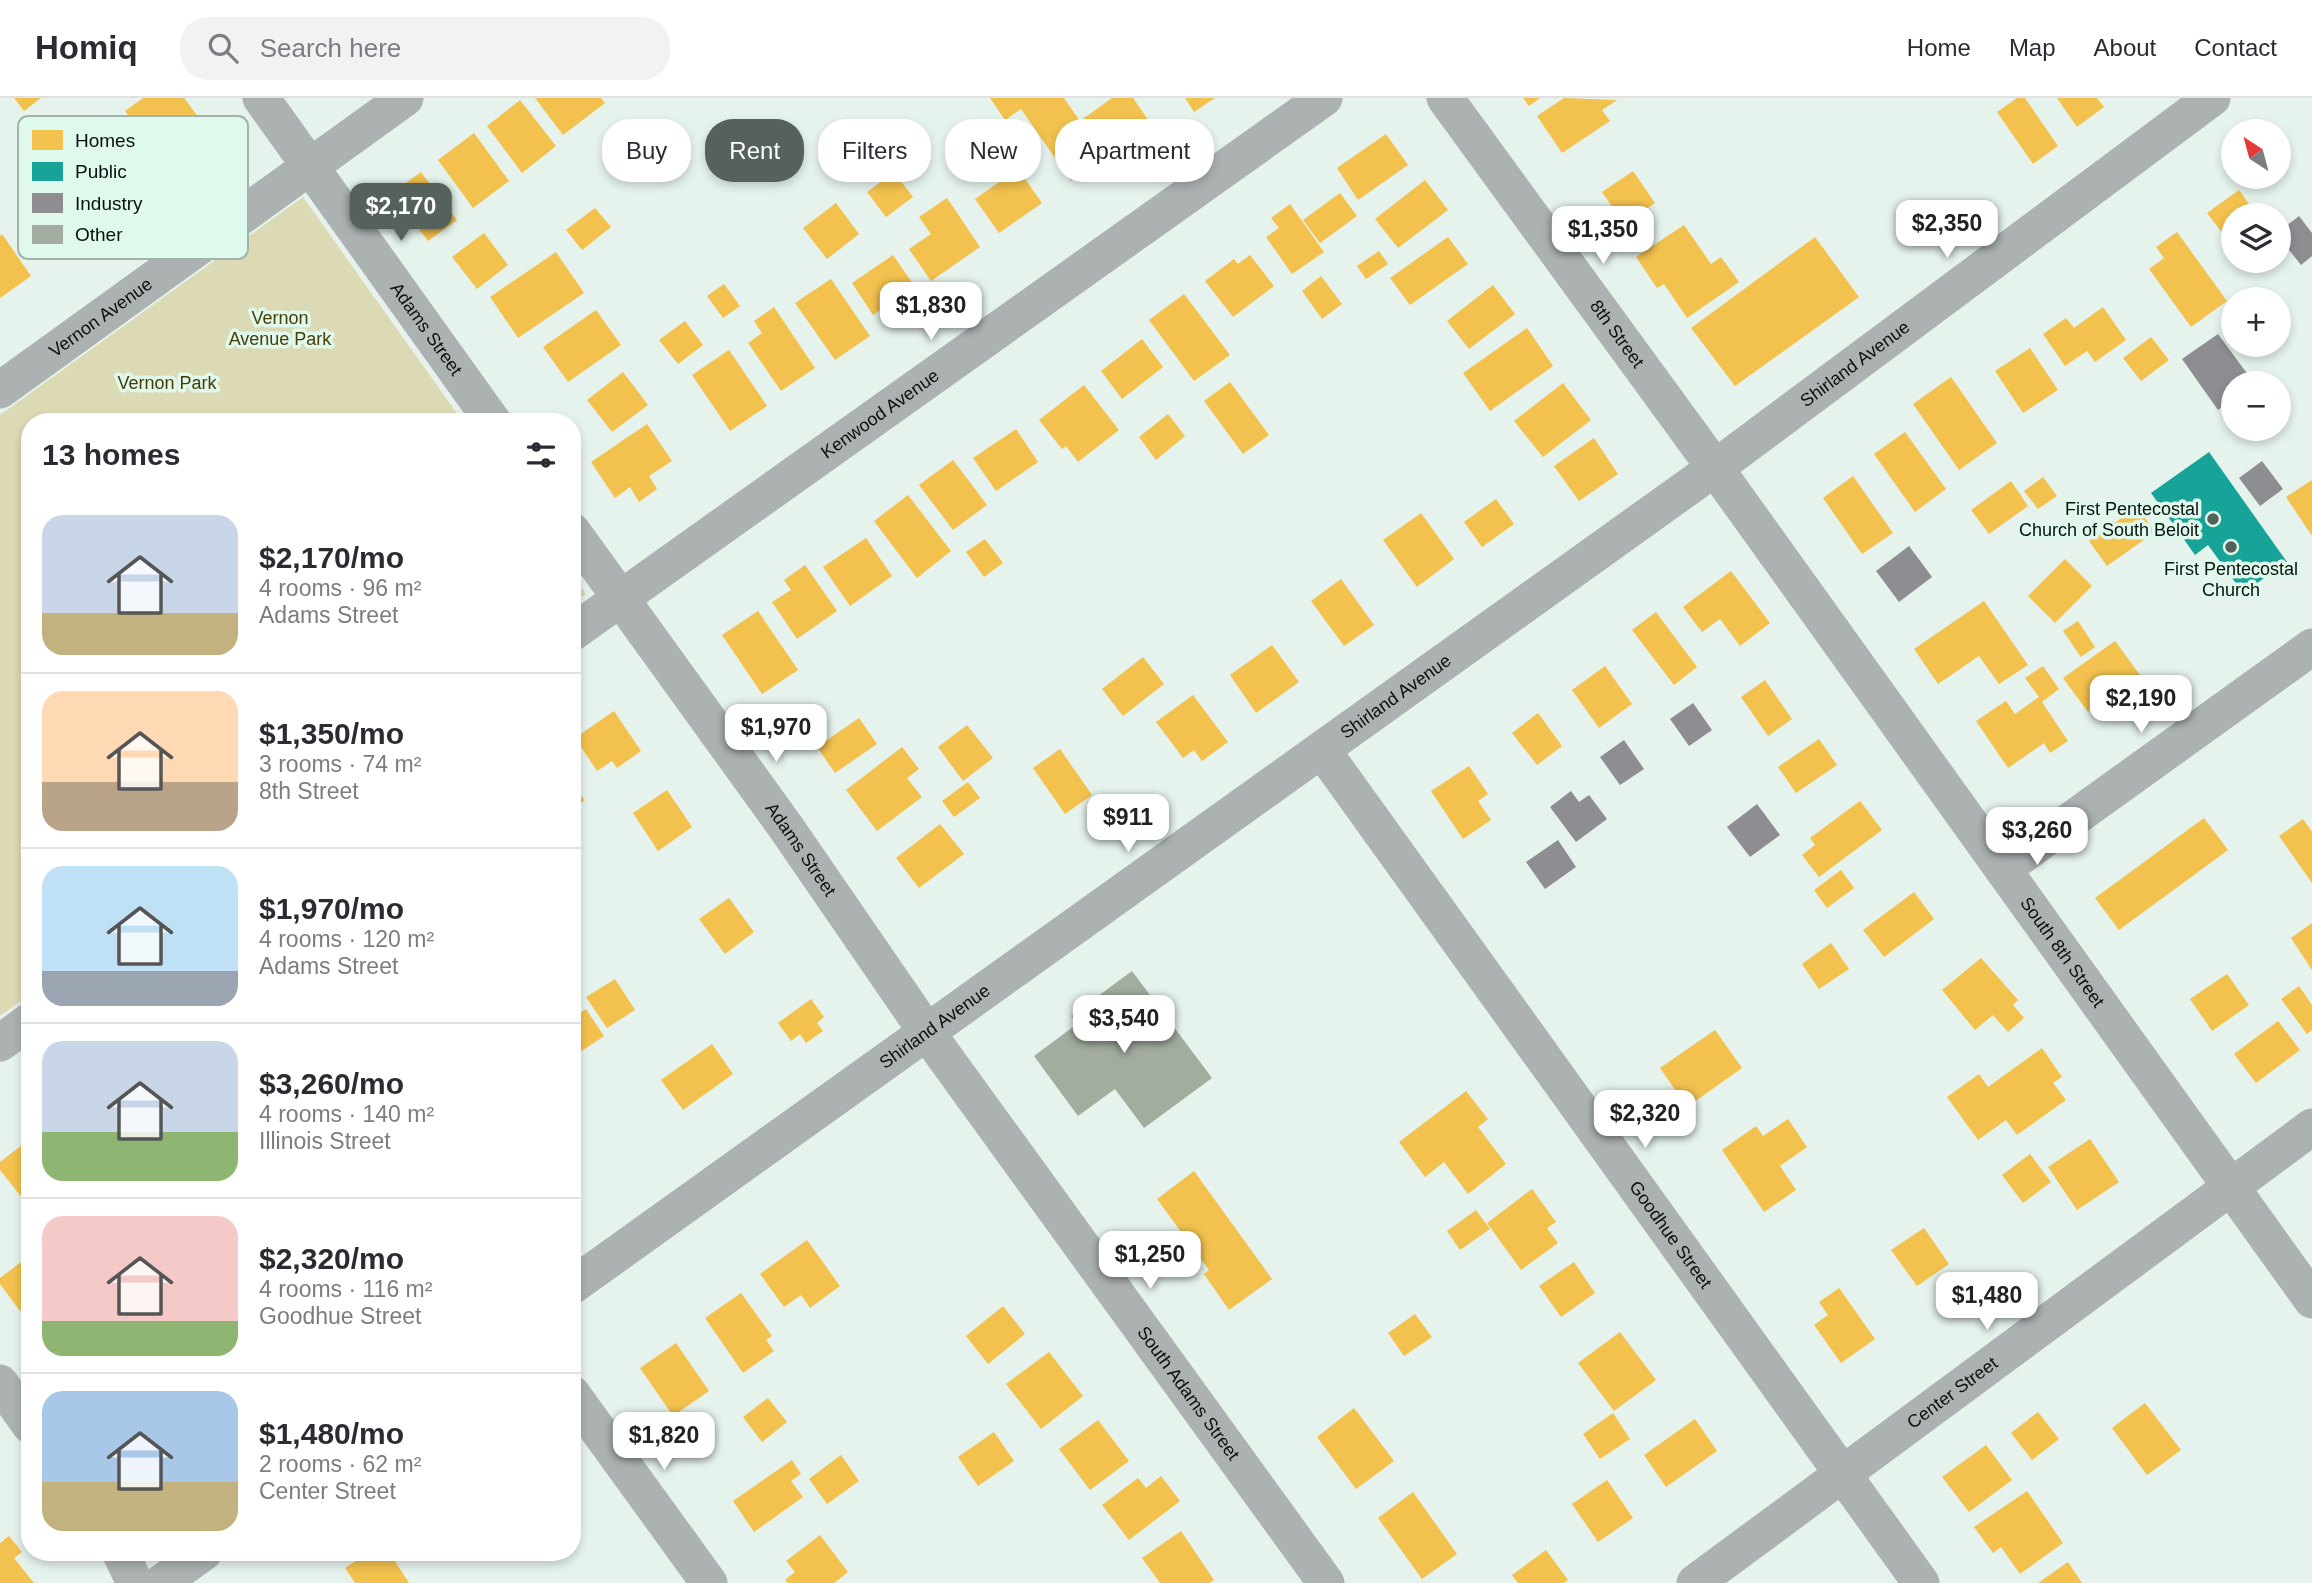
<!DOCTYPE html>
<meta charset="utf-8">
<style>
body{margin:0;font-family:Arial,sans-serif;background:#f2f2f3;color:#2b2b33;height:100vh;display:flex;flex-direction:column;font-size:26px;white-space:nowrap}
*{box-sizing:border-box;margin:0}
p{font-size:23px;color:#7c7c81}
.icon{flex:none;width:38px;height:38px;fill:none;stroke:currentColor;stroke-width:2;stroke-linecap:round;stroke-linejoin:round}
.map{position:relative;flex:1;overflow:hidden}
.side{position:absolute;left:21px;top:315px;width:560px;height:1148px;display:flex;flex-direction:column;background:#fff;border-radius:28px;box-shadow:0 4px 10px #0003}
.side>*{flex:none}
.banner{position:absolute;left:602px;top:21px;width:665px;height:63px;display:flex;gap:14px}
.needle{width:46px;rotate:324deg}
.controls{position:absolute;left:2221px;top:21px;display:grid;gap:14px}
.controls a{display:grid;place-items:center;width:70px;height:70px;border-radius:50%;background:#fff;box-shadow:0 4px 10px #0003;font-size:35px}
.price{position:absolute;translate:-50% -60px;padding:0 16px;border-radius:14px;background:#fff;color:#222;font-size:23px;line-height:46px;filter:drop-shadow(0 2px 4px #0008)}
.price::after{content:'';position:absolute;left:50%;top:42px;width:21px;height:16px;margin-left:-10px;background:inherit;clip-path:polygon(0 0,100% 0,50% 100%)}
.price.active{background:#56615c;color:#fff}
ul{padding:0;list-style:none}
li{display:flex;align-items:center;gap:21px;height:175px;padding:0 21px}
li+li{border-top:2px solid #e1e1e2}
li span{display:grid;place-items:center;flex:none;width:196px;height:140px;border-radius:21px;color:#555}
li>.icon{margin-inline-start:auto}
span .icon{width:84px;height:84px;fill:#fffc;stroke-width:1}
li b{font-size:30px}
h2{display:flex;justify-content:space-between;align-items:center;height:84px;padding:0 21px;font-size:30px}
.pill{padding:0 24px;border-radius:28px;background:#fff;box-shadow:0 4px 10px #0003;font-size:24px;line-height:63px}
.pill.active{background:#56615c;color:#fff}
header{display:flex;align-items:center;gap:42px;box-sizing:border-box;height:98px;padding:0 35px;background:#fff;border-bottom:2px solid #e1e1e2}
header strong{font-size:33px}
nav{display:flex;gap:38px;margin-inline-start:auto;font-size:24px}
.search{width:490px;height:63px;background:#f2f2f3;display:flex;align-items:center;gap:18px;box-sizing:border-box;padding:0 24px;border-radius:28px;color:#7c7c81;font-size:26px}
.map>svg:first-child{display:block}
.green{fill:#dcd9b5}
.homes{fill:#f2c14e}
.public{fill:#17a398}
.industry{fill:#8d8d92}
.building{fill:#a2ada0}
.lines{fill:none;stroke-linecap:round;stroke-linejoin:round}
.minor{stroke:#acb2b2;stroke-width:37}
.poi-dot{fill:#56615c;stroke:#e0f9ed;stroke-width:2.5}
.labels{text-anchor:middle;stroke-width:7;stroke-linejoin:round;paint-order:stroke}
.street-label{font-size:18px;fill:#09120e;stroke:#e0f9ed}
.park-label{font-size:18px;fill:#473b06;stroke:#e0f9ed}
.poi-label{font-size:18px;fill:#09120e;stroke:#e0f9ed;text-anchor:end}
.key{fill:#e0f9ed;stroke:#a0b4aa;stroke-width:2}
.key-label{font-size:19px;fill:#09120e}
</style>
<header>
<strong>Homiq</strong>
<div class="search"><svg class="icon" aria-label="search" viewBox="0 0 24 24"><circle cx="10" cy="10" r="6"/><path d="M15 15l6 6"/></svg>Search here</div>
<nav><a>Home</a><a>Map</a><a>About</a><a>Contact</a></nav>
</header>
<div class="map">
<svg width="2312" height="1485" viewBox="0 0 2312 1485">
<rect width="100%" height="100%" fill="#e6f3ed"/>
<g class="green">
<polygon points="303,99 463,324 30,324 30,897 0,918 0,317"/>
<polygon points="572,477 586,496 572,506"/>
</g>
<g class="homes">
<polygon points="14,0 41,0 24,13"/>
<polygon points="143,0 184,0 226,56 182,88 125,13"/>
<polygon points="535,0 601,0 605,5 563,37"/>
<polygon points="990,0 1064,0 1080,23 1112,0 1133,0 1158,36 1120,62 1113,53 1071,83 1021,11 1005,22"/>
<polygon points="1185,0 1215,0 1194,14"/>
<polygon points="1523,0 1540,0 1529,8"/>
<polygon points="1564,0 1617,2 1602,12 1610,23 1562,55 1537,18"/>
<polygon points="2017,0 2025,0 2058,48 2033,66 1997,14"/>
<polygon points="2057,0 2097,0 2104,9 2077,29"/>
<polygon points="520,2 556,48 522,75 487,28"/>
<polygon points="1003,25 1020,49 1001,63 983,39"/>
<polygon points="474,35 509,83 473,110 438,62"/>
<polygon points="1386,36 1408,67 1358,102 1337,70"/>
<polygon points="1018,71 1042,105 999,135 975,101"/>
<polygon points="1633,73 1655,105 1624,126 1602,94"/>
<polygon points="421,74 457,122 428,143 392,95"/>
<polygon points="894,74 913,99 886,119 867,94"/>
<polygon points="1425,82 1448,112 1398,150 1375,121"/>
<polygon points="2239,92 2257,117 2233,117 2233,149 2207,115"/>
<polygon points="1340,95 1357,118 1320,145 1303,122"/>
<polygon points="947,100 980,149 931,183 909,151 931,136 919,119"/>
<polygon points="836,105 859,136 827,161 803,130"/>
<polygon points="1290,106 1324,154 1292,176 1266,139 1279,130 1271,120"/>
<polygon points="595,110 611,129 582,152 566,132"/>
<polygon points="1684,127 1711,166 1721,159 1739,184 1687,220 1664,186 1657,190 1636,159"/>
<polygon points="2177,134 2227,203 2191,229 2149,171 2164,160 2156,149"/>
<polygon points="484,135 508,167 477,191 452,159"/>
<polygon points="2,136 31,178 0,200 0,138"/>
<polygon points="1448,139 1468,166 1410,207 1390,180"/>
<polygon points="1815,139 1859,199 1735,288 1691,230"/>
<polygon points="1379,153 1388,166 1366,181 1357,168"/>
<polygon points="556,154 584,195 518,240 490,199"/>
<polygon points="893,157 922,199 895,218 888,207 873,217 852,185"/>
<polygon points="1250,157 1274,188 1233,219 1205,183 1234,161 1238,166"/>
<polygon points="1321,178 1342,206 1322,221 1302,193"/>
<polygon points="831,181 870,238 835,262 795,205"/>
<polygon points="724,186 740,208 723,220 707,198"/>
<polygon points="1493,187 1515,216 1469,251 1447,223"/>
<polygon points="1184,196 1230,257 1194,283 1149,222"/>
<polygon points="774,209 815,270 781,293 748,245 762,235 754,223"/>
<polygon points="2103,209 2126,242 2095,264 2087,253 2065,268 2043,236 2066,220 2074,230"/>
<polygon points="596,212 621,247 568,284 543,249"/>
<polygon points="685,223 703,247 678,266 659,242"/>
<polygon points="1527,230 1553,268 1490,313 1463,275"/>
<polygon points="2151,239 2169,262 2141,283 2123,260"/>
<polygon points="1142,241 1163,269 1122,301 1101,273"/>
<polygon points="2030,250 2058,292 2023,315 1995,273"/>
<polygon points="729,252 767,308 730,333 692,277"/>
<polygon points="623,274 648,307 612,334 587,302"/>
<polygon points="1951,279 1997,345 1959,372 1913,306"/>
<polygon points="1230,284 1269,337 1243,356 1204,303"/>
<polygon points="1563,285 1591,322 1543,359 1514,323"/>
<polygon points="1084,287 1119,332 1078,364 1066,348 1062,351 1039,322"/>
<polygon points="1168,316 1185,338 1156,362 1139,339"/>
<polygon points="647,326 672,363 649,378 657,391 639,404 630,389 615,400 591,364"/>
<polygon points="1016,331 1038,364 996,393 973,360"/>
<polygon points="1905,334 1946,391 1915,414 1874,356"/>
<polygon points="1594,340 1618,376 1579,403 1554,368"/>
<polygon points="953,362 987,407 953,432 919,387"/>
<polygon points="1853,378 1893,435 1862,456 1823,400"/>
<polygon points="2043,379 2057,398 2038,411 2024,393"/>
<polygon points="2312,382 2312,438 2286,399"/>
<polygon points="2011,383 2028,408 1989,436 1971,412"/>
<polygon points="908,397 951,453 917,480 874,423"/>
<polygon points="1496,401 1514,426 1482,449 1464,424"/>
<polygon points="2137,409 2155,434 2107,468 2089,443"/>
<polygon points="1421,415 1454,461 1417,489 1383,442"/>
<polygon points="866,440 892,478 850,508 823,469"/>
<polygon points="985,441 1003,465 984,479 966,454"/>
<polygon points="2065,461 2092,488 2055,525 2028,498"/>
<polygon points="805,467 837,513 797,541 772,504 791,492 784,482"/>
<polygon points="1731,473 1770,525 1740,548 1720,521 1702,534 1683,509"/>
<polygon points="1341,481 1374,527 1344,548 1311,503"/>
<polygon points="1984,503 2028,567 1999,586 1979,558 1938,586 1914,551"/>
<polygon points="758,513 798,572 762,596 722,537"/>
<polygon points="1656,514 1697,569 1674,587 1632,532"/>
<polygon points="2078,523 2095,549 2081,559 2063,533"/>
<polygon points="2115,543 2140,577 2088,614 2063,580"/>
<polygon points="1272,547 1299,584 1256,615 1230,577"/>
<polygon points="1143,559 1164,586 1123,618 1102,591"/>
<polygon points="1605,568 1632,606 1599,630 1572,592"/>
<polygon points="2043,568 2059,591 2042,604 2068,643 2050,655 2044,645 2008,670 1976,623 2006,603 2015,616 2039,599 2025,580"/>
<polygon points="1765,582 1792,621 1768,638 1741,599"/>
<polygon points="1193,597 1228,644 1202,663 1194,652 1183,660 1156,624"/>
<polygon points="614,613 641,653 617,670 612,663 597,673 575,640"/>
<polygon points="1538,615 1562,648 1537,667 1512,635"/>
<polygon points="859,620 877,646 835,675 817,649"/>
<polygon points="967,627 993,660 963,683 938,649"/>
<polygon points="1819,641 1837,667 1796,695 1778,669"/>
<polygon points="902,649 919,671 907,680 922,699 877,733 846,692"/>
<polygon points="1060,651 1092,697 1065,716 1033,670"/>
<polygon points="1469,668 1488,696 1478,703 1491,722 1463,741 1431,693"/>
<polygon points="968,684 980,700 954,719 942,703"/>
<polygon points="572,687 585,702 572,712"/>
<polygon points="667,692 692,729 658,753 633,715"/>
<polygon points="1860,703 1882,732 1819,779 1802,757 1815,747 1810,740"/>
<polygon points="2204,720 2228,752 2119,832 2095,800"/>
<polygon points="2303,721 2312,734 2312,785 2279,738"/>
<polygon points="940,726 964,756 919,790 896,760"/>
<polygon points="1841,772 1854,790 1827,810 1814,792"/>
<polygon points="1914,794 1934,821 1884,859 1863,832"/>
<polygon points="729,800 754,834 725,856 699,821"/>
<polygon points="2312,825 2312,872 2291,840"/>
<polygon points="1831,845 1849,871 1819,891 1802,866"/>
<polygon points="1981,860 2018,902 2013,907 2024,920 2008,934 1993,917 1975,932 1942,892"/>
<polygon points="2227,876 2249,907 2212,933 2190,901"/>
<polygon points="615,881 635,912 607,930 586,899"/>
<polygon points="2299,888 2312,907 2312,932 2307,936 2281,901"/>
<polygon points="811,901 824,919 817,925 823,933 806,945 800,936 791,943 778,925"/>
<polygon points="586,911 604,938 576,957 572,951 572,920"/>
<polygon points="2278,923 2300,952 2256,985 2234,956"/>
<polygon points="1715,932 1742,970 1687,1009 1660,970"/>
<polygon points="712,946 733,976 683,1012 661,982"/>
<polygon points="2042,950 2062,979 2053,985 2066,1002 2017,1037 2006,1022 1978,1042 1947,999 1979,976 1988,989"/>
<polygon points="1466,993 1488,1021 1478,1029 1506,1066 1468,1096 1444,1064 1425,1079 1399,1044"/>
<polygon points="1788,1021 1807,1049 1780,1068 1796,1092 1764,1114 1722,1052 1756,1028 1763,1038"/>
<polygon points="30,1041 30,1110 0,1072 0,1064"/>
<polygon points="2090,1041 2119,1084 2077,1112 2048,1069"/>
<polygon points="2030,1056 2051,1084 2023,1105 2002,1077"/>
<polygon points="1194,1073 1272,1181 1229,1212 1204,1176 1209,1172 1157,1101"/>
<polygon points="1532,1091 1556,1124 1547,1130 1558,1145 1521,1172 1487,1125"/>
<polygon points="1476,1112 1490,1131 1460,1152 1447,1133"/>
<polygon points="1924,1130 1949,1166 1917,1188 1891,1152"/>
<polygon points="807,1142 840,1188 810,1210 801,1197 784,1209 760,1176"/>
<polygon points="29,1158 30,1206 20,1213 0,1186 0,1180"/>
<polygon points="1574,1164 1595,1195 1561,1219 1539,1188"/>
<polygon points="1839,1190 1875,1241 1841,1265 1814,1227 1828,1217 1819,1204"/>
<polygon points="741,1195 772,1238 766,1242 774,1253 743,1275 705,1220"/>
<polygon points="1003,1208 1025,1236 988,1266 966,1238"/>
<polygon points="1415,1216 1432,1239 1404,1258 1388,1235"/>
<polygon points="1620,1234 1656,1282 1614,1313 1578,1265"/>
<polygon points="676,1245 709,1293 673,1318 640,1270"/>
<polygon points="1049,1254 1083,1298 1041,1331 1006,1286"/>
<polygon points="768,1300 787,1324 762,1344 743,1319"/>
<polygon points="2145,1305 2181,1352 2147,1377 2112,1330"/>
<polygon points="1354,1310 1394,1363 1356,1391 1317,1339"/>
<polygon points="2038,1314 2059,1341 2032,1362 2011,1335"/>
<polygon points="1613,1315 1630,1341 1600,1361 1583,1336"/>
<polygon points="1695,1321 1717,1353 1666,1389 1644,1357"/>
<polygon points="1098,1322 1129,1363 1090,1392 1059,1351"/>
<polygon points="994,1334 1014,1363 978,1388 958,1359"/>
<polygon points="1986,1347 2012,1382 1969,1414 1942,1379"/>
<polygon points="841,1357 859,1383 827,1406 809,1381"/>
<polygon points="792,1362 801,1376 791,1383 803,1399 754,1434 733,1403"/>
<polygon points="1161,1378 1180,1403 1129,1442 1102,1407 1138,1380 1146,1390"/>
<polygon points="1607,1382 1633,1420 1598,1444 1572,1406"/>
<polygon points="2027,1393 2063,1445 2020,1476 2001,1449 1993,1455 1974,1429"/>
<polygon points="1413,1394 1457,1456 1422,1481 1378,1420"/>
<polygon points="1181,1433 1214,1482 1209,1485 1160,1485 1142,1460"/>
<polygon points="820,1437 848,1474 834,1485 788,1485 785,1482 795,1474 786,1463"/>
<polygon points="9,1438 22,1454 14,1460 34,1485 0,1485 0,1445"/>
<polygon points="1546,1452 1568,1482 1564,1485 1518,1485 1512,1477"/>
<polygon points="369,1454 389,1454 409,1485 355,1485 345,1470"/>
<polygon points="2068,1464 2082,1485 2038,1485"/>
</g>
<polygon class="public" points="2209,354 2287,464 2243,495 2208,447 2195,457 2151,395"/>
<g class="industry">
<polygon points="2299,118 2312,135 2312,158 2301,167 2278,138 2278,134"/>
<polygon points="2218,236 2254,285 2233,285 2233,301 2218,312 2182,261"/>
<polygon points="2262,363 2283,391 2260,408 2239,380"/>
<polygon points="1909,448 1932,479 1899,504 1876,473"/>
<polygon points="1693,605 1712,632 1689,648 1670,621"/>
<polygon points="1624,642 1644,671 1620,687 1600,659"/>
<polygon points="1571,693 1579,704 1589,697 1607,721 1576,744 1550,709"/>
<polygon points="1757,706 1780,737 1750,759 1727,729"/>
<polygon points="1558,742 1576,769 1545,791 1526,764"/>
</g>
<polygon class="building" points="1132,873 1212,980 1144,1030 1115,991 1078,1018 1034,958 1077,926 1071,918"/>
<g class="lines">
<g class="minor">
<path id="s1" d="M261,0L493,324"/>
<path id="s2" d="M1445,0L1715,370L2312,1202"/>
<path id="s3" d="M0,292L405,0"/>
<path id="s4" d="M572,433L785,728L928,936L1326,1485"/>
<path id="s5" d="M572,535L1324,0"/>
<path id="s6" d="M1322,652L1921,1485"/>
<polyline points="2003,771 2312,549"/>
<polyline points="0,945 30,923"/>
<path id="s7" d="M572,1188L1715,370L2212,0"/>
<polyline points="0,1285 30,1327"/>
<polyline points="572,1296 709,1485"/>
<polyline points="120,1454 135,1485"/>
<polyline points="161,1485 204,1454"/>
<path id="s8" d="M1695,1485L2312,1029"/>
</g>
</g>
<g class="poi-dot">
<circle cx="2213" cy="421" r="7"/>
<circle cx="2231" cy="449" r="7"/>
</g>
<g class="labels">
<g class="street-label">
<text dy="6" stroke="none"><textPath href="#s3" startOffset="124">Vernon Avenue</textPath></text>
<text dy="6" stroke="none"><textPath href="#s1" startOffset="284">Adams Street</textPath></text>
<text dy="6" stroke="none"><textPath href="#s2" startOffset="292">8th Street</textPath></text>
<text dy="6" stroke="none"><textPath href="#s7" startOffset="1580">Shirland Avenue</textPath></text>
<text dy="6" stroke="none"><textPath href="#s5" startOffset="378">Kenwood Avenue</textPath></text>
<text dy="6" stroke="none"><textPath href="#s7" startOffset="1013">Shirland Avenue</textPath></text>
<text dy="6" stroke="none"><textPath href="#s4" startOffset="392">Adams Street</textPath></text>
<text dy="6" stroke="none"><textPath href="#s2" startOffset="1054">South 8th Street</textPath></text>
<text dy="6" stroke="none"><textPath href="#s7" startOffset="446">Shirland Avenue</textPath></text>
<text dy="6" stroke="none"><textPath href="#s6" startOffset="597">Goodhue Street</textPath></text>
<text dy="6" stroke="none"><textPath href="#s4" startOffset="1060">South Adams Street</textPath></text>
<text dy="6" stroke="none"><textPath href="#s8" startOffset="320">Center Street</textPath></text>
</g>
<g class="park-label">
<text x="280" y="226">Vernon<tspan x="280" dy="21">Avenue Park</tspan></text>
<text x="167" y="291">Vernon Park</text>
</g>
<g class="poi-label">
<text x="2199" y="417">First Pentecostal<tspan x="2199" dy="21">Church of South Beloit</tspan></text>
<text x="2231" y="477" text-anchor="middle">First Pentecostal<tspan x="2231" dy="21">Church</tspan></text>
</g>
</g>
<rect x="18" y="18" width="230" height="143" rx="10" class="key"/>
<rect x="32" y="32" width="31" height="20" fill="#f2c14e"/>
<rect x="32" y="64" width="31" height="19" fill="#17a398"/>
<rect x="32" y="95" width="31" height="20" fill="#8d8d92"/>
<rect x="32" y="127" width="31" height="19" fill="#a2ada0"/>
<g class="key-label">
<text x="75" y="49">Homes</text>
<text x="75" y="80">Public</text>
<text x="75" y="112">Industry</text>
<text x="75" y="143">Other</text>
</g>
</svg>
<div class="controls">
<a><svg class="needle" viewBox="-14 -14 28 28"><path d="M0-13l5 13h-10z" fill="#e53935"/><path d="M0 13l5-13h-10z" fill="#7c7c81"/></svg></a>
<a><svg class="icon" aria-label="layers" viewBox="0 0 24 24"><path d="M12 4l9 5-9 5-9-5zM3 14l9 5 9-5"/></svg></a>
<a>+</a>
<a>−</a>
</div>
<b class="price active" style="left:401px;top:145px">$2,170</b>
<b class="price" style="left:1947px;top:162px">$2,350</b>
<b class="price" style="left:1603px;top:168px">$1,350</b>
<b class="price" style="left:931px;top:244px">$1,830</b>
<b class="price" style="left:2141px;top:637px">$2,190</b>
<b class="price" style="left:776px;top:666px">$1,970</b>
<b class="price" style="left:1128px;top:756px">$911</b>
<b class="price" style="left:2037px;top:769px">$3,260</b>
<b class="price" style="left:1124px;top:957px">$3,540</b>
<b class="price" style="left:1645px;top:1052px">$2,320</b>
<b class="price" style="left:1150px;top:1193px">$1,250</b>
<b class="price" style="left:1987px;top:1234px">$1,480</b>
<b class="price" style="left:664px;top:1374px">$1,820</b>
<div class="banner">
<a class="pill">Buy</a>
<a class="pill active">Rent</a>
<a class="pill">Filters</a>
<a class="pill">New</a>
<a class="pill">Apartment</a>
</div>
<section class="side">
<h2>13 homes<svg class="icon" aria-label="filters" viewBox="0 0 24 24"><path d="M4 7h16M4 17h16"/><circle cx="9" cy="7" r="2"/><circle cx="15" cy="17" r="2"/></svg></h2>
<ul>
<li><span style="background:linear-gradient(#c9d6e8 70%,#c2b280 0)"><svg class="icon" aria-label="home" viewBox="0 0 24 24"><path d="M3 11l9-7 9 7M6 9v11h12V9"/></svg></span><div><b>$2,170/mo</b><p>4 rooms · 96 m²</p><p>Adams Street</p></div></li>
<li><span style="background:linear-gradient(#ffd9b3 65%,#b9a48a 0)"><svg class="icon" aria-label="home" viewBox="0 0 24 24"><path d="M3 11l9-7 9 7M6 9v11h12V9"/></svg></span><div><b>$1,350/mo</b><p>3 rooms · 74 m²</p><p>8th Street</p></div></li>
<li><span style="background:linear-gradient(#bfe0f5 75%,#9aa5b1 0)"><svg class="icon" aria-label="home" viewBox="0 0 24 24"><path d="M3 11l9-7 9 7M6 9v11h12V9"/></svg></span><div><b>$1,970/mo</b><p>4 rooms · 120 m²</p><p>Adams Street</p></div></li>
<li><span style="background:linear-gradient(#c9d6e8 65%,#8fb573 0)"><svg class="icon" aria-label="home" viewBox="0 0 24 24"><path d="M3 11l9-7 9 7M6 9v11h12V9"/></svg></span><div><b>$3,260/mo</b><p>4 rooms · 140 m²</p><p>Illinois Street</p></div></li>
<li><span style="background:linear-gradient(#f6c9c9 75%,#8fb573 0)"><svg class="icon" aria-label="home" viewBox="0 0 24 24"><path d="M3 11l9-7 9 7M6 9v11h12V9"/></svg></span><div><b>$2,320/mo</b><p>4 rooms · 116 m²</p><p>Goodhue Street</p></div></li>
<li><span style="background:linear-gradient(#a9c7e8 65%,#c2b280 0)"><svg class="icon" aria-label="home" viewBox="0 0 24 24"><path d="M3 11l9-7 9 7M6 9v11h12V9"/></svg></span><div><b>$1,480/mo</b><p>2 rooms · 62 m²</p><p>Center Street</p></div></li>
</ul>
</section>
</div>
